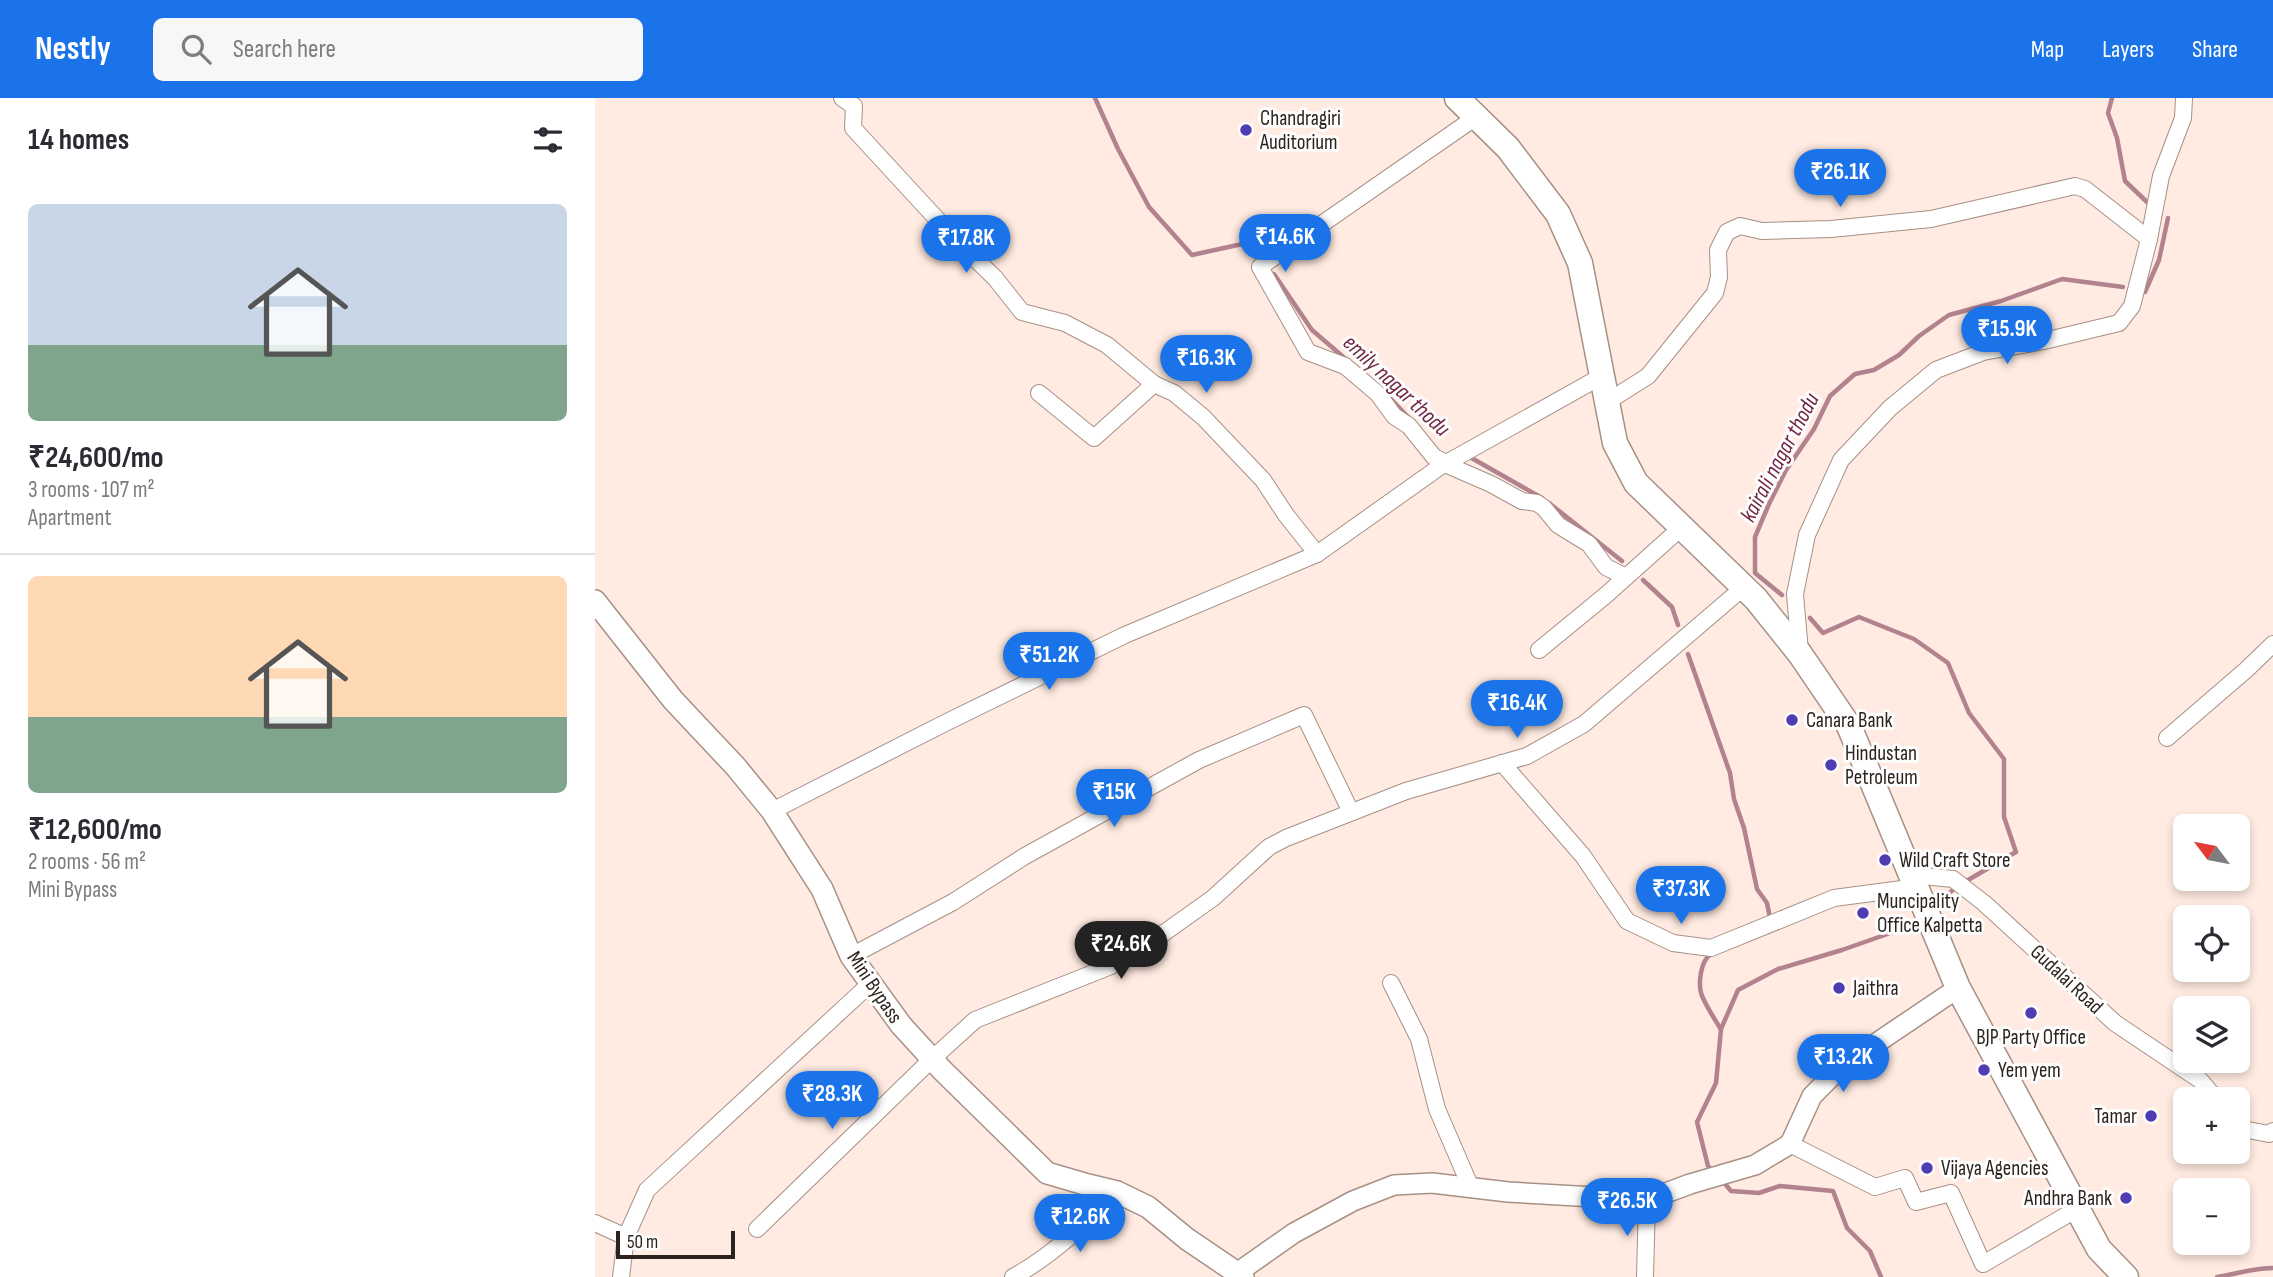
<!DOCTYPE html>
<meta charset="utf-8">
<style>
body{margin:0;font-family:"Sofia Sans Condensed",sans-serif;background:#f7f7f7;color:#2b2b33;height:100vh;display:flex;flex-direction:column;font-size:26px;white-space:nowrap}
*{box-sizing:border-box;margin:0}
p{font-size:23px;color:#7c7c81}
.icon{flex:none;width:38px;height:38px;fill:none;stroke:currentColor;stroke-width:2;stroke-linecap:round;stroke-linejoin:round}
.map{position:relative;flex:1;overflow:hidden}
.side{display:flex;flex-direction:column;background:#fff;width:595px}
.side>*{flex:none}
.needle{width:46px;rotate:302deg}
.fabs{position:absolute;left:1578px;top:716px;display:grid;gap:14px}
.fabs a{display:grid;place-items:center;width:77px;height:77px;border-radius:10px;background:#fff;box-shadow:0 4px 10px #0003;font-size:35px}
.scale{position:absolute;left:21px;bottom:18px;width:119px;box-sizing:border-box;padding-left:7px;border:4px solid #2b231e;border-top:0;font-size:19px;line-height:24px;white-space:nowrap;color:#2b231e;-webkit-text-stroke:5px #fdfdfd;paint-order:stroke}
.price{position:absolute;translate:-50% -60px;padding:0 16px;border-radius:24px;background:#1a73e8;color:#fff;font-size:23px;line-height:46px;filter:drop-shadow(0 2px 4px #0008)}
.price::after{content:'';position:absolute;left:50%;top:42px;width:21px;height:16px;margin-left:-10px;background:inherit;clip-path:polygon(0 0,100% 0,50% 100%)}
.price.on{background:#222;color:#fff}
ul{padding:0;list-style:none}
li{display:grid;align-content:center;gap:14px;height:371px;padding:0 28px}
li+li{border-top:2px solid #e1e1e2}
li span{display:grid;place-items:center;height:217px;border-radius:10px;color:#555}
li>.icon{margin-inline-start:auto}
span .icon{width:126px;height:126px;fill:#fffc;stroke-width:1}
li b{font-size:30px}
h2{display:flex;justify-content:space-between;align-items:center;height:84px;padding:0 28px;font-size:30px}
header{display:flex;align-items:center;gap:42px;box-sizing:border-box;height:98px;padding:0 35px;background:#1a73e8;color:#fff}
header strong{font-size:33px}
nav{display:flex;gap:38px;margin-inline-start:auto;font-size:24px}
.search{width:490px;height:63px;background:#f7f7f7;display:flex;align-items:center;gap:18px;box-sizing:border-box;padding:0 24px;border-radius:10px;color:#7c7c81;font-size:26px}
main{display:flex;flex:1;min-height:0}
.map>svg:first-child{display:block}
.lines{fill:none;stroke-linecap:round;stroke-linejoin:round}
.stream{stroke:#b2828f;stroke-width:4.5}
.minor-casing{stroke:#a79085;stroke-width:18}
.tertiary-casing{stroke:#a79085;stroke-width:22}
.secondary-casing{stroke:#a79085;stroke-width:24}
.primary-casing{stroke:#a79085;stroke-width:27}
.minor{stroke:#fff;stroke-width:16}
.tertiary{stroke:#fff;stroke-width:19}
.secondary{stroke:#fff;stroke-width:21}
.primary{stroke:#fff;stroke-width:24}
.poi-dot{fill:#4f3cb3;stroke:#fdfdfd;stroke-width:2.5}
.labels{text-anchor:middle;stroke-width:6;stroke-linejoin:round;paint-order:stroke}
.poi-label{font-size:21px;fill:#2b231e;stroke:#fdfdfd;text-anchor:start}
.street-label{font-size:21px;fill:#2b231e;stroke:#fdfdfd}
.water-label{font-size:23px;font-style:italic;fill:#702644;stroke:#fdfdfd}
</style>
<header>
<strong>Nestly</strong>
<div class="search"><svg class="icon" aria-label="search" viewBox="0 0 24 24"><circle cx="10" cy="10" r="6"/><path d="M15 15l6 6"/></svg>Search here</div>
<nav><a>Map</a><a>Layers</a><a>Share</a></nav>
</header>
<main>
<section class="side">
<h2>14 homes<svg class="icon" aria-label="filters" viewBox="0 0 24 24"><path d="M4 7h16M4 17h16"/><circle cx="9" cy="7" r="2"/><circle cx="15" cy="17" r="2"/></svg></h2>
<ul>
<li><span style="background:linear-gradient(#c9d6e8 65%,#7fa58c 0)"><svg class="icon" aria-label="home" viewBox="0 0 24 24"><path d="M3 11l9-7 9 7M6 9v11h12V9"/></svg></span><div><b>₹24,600/mo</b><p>3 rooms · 107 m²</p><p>Apartment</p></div></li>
<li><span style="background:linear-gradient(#ffd9b3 65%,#7fa58c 0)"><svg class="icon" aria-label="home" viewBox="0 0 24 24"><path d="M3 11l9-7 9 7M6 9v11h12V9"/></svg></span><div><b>₹12,600/mo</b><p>2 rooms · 56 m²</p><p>Mini Bypass</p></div></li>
</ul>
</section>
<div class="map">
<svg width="1678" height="1179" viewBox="0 0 1678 1179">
<rect width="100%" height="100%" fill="#ffebe1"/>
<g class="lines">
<g class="stream">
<polyline points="500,0 523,51 554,109 597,157 661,143 665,151"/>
<polyline points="1517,0 1513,15 1522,40 1530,83 1553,105"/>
<polyline points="679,176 717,232 753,263"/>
<polyline points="1550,194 1564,162 1573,120"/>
<polyline points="793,298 814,320"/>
<polyline points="873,358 947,400"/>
<polyline points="954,405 1027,463"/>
<polyline points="1048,482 1077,509 1083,527"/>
<polyline points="1187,497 1160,475 1160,439 1174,406 1191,372 1219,331 1235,298 1260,276 1279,272 1304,257 1324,238 1354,217 1406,203 1467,181 1528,189"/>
<polyline points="1215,520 1228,535 1264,519 1319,541 1353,565 1374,615 1409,661 1409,719 1421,754 1368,785"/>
<polyline points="1093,556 1135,675 1139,701 1149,730 1162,791 1172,805 1175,820"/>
<polyline points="1337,807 1361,790"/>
<path d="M1118,855C1105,861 1102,888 1108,900C1113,911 1119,920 1125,930"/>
<polyline points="1117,1072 1113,1068 1102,1024 1121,985 1126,931 1143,892 1183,871 1247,852 1318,827 1326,819"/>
<polyline points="1126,1081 1136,1093 1164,1095 1185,1088 1238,1093 1252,1130 1275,1153 1286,1179"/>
<path d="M1622,1179C1642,1176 1658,1170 1678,1170"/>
</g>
<defs>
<g id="minor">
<polyline points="247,0 259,8 258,30 362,143 400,180 427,214 470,225 512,247 559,286"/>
<polyline points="444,295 499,340 559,286 579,295 608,319 668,382 691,417 722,456"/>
<polyline points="1012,304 1053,278 1120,195 1124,179 1123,152 1132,134 1145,128 1167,133 1236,131 1336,121 1480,88 1490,91 1554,141"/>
<polyline points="851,365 839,359 814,328 799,318 783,296 750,268 713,254 665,169 881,19"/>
<polyline points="850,366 896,386 927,403 942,405 949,410 963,427 994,446 1011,469 1031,479"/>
<polyline points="944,552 1011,497 1087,429"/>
<polyline points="1205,554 1200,496 1212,437 1246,362 1295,310 1341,272 1388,254 1449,243 1524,225 1537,208 1554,141 1566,78 1588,20 1589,0"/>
<polyline points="1572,640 1651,572 1678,546"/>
<polyline points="907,665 988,758 1032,823 1078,845 1116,850 1239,800 1322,789"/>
<polyline points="177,713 350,625 530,537 722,456 846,368 1007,278"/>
<polyline points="1317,777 1358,781 1389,805 1520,925 1605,982 1621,1001"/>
<polyline points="256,858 358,804 430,758 604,662 709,617 756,714"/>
<polyline points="796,885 824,941 842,1011 876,1090"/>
<polyline points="1643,1026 1648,1031 1674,1036 1678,1033"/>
<polyline points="1195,1046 1280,1089 1310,1080 1321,1104 1356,1095 1388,1166 1482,1111"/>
<polyline points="0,1125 31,1139"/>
<polyline points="162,1131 337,961 380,922 516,868 559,842 618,800 674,749 691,740 811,693 932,658 989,626 1149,489"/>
<polyline points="26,1179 31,1139 52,1092 276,885"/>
<path d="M418,1179C458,1157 490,1126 522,1094"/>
<polyline points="1050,1179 1052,1102"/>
</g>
<polyline id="tertiary" points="642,1175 699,1135 758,1103 799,1087 837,1085 913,1094 1052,1102 1095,1086 1160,1067 1195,1046 1217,998 1246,969 1363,890"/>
<polyline id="secondary" points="0,503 78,602 141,669 177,713 227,791 256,858 306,927 347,972 452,1075 493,1087 522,1094 553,1109 592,1141 648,1179"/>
<polyline id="primary" points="862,0 913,50 963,116 985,165 1020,345 1041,385 1161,501 1205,556 1254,628 1363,890 1504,1151 1531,1179"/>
</defs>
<use href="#minor" class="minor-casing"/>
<use href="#tertiary" class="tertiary-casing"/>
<use href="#secondary" class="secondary-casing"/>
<use href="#primary" class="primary-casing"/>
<use href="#minor" class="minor"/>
<use href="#tertiary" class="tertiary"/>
<use href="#secondary" class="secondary"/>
<use href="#primary" class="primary"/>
</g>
<g class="poi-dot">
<circle cx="651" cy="32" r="7"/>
<circle cx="1197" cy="622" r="7"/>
<circle cx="1236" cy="667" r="7"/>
<circle cx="1290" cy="762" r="7"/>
<circle cx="1268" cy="815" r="7"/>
<circle cx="1244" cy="890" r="7"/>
<circle cx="1436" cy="915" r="7"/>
<circle cx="1389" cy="972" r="7"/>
<circle cx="1556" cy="1018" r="7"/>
<circle cx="1332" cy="1070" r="7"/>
<circle cx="1531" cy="1100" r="7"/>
</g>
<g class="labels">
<g class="poi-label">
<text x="665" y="27">Chandragiri<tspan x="665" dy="24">Auditorium</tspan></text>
<text x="1211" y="629">Canara Bank</text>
<text x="1250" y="662">Hindustan<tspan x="1250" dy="24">Petroleum</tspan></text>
<text x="1304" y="769">Wild Craft Store</text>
<text x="1282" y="810">Muncipality<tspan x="1282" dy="24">Office Kalpetta</tspan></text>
<text x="1258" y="897">Jaithra</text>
<text x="1436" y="946" text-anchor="middle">BJP Party Office</text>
<text x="1403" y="979">Yem yem</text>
<text x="1542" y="1025" text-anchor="end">Tamar</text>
<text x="1346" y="1077">Vijaya Agencies</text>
<text x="1517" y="1107" text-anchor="end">Andhra Bank</text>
</g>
<g class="street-label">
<text transform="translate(1472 881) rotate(43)" y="7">Gudalai Road</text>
<text transform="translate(280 889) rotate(56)" y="7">Mini Bypass</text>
</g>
<g class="water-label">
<text transform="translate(802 287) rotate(43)" y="8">emily nagar thodu</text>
<text transform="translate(1184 359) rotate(-62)" y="8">kairali nagar thodu</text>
</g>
</g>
</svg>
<div class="fabs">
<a><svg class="needle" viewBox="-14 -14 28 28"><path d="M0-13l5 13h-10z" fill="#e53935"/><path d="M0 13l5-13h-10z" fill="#7c7c81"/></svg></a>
<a><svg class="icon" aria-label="locate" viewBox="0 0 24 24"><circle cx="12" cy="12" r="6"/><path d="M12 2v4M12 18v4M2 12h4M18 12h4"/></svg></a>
<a><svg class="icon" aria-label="layers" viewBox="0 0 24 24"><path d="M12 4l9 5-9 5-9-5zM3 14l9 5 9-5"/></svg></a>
<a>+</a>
<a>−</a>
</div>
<div class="scale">50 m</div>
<b class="price" style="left:1245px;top:111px">₹26.1K</b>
<b class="price" style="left:690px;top:176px">₹14.6K</b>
<b class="price" style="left:371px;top:177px">₹17.8K</b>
<b class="price" style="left:1412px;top:268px">₹15.9K</b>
<b class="price" style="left:611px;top:297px">₹16.3K</b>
<b class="price" style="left:454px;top:594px">₹51.2K</b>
<b class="price" style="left:922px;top:642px">₹16.4K</b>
<b class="price" style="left:519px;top:731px">₹15K</b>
<b class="price" style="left:1086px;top:828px">₹37.3K</b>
<b class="price on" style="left:526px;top:883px">₹24.6K</b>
<b class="price" style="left:1248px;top:996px">₹13.2K</b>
<b class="price" style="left:237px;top:1033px">₹28.3K</b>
<b class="price" style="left:1032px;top:1140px">₹26.5K</b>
<b class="price" style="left:485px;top:1156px">₹12.6K</b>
</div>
</main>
